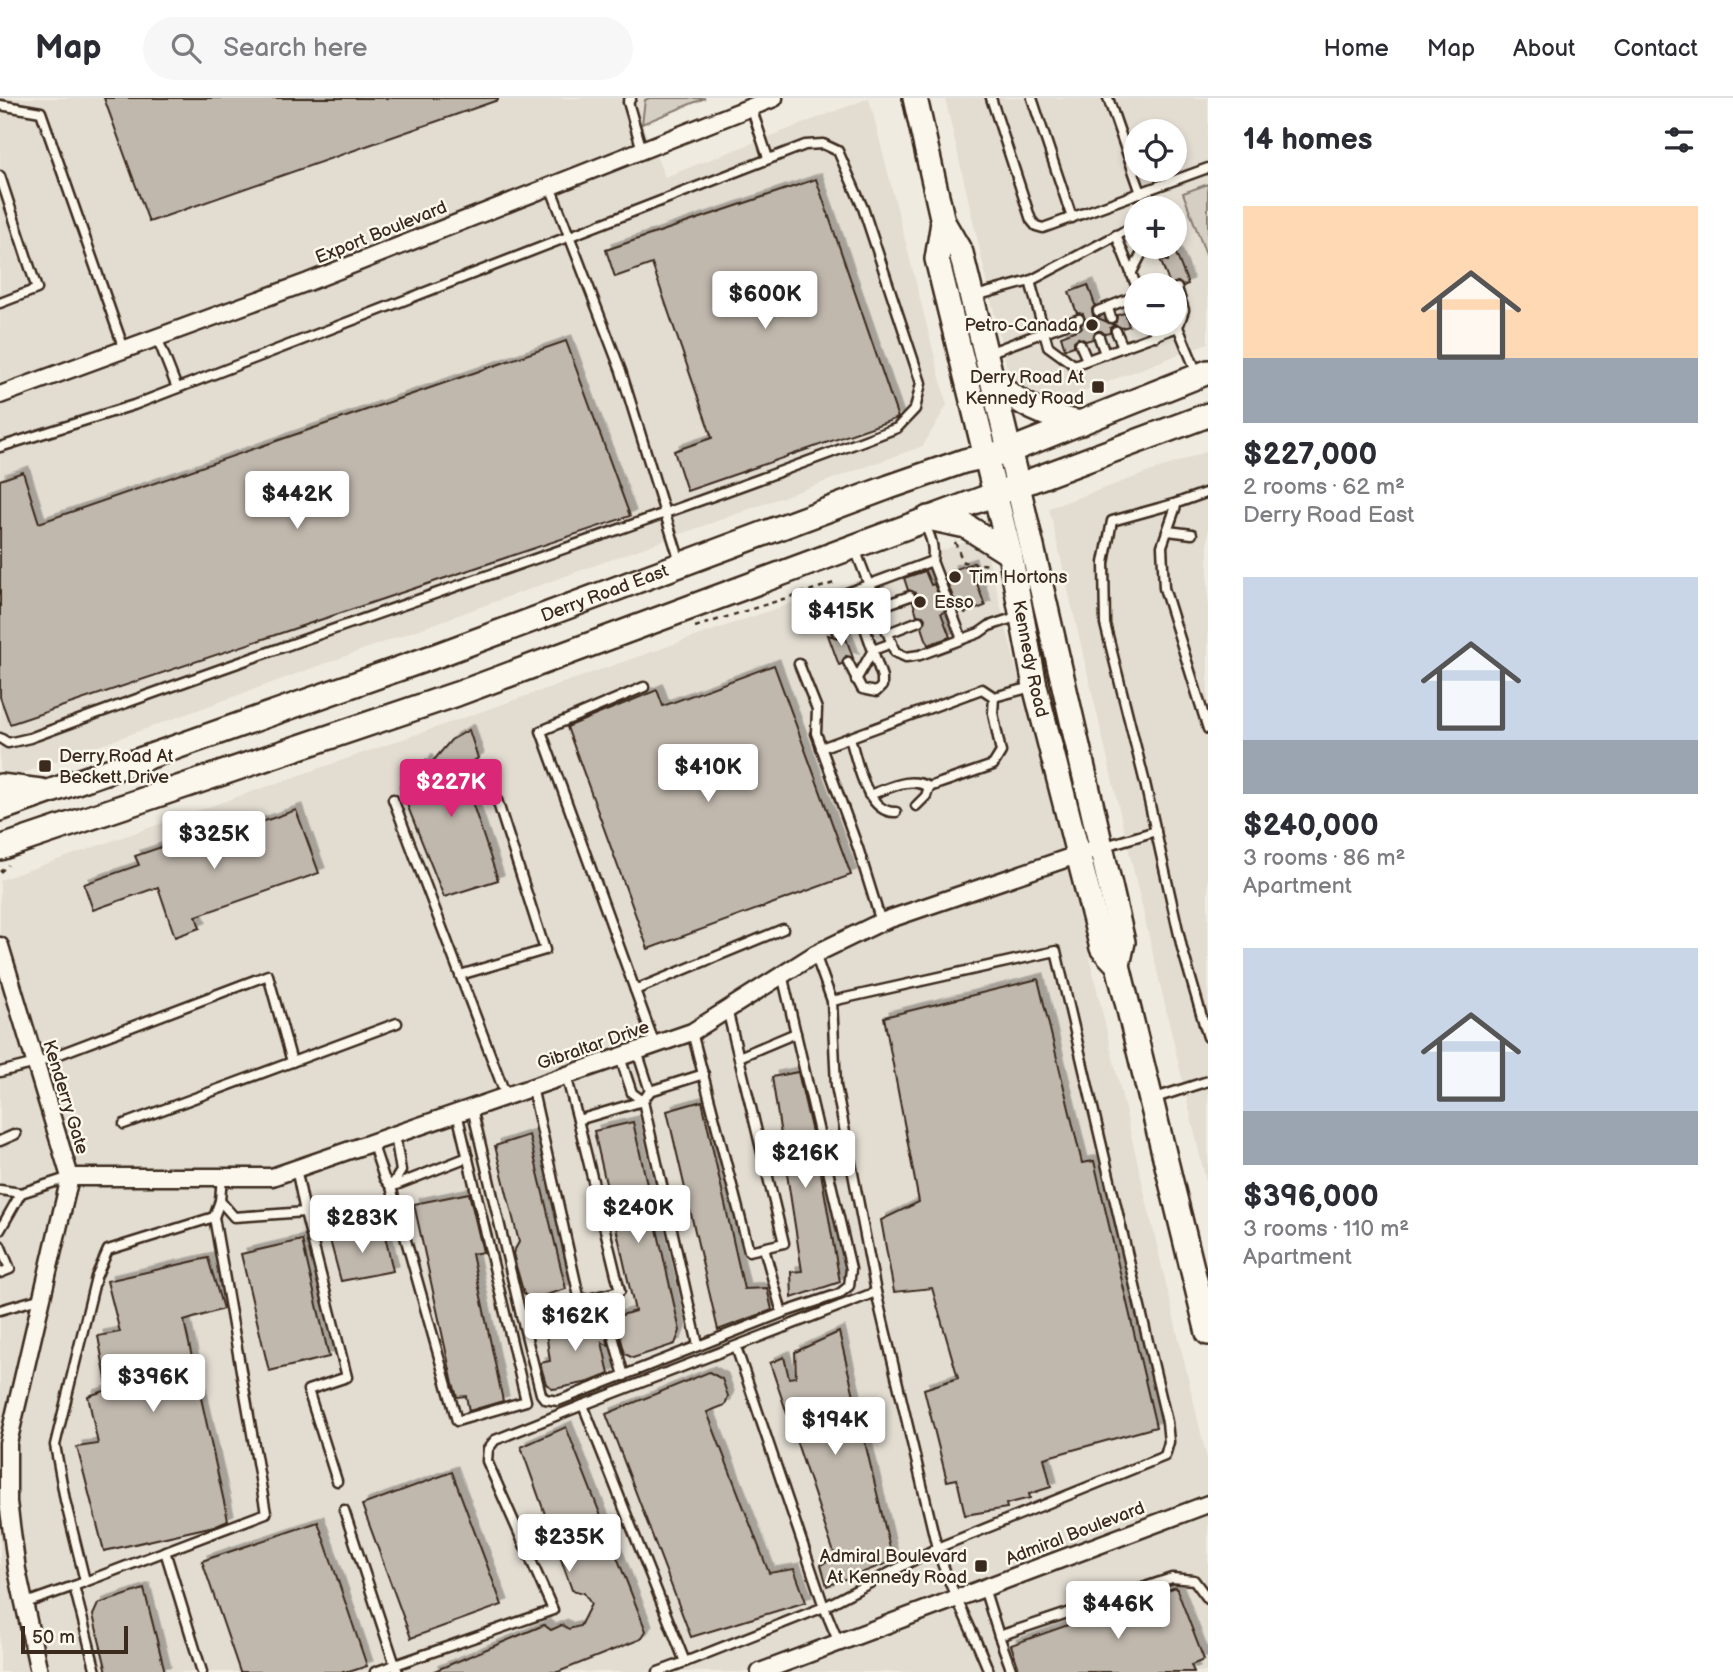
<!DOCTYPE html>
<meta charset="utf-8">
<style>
body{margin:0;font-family:"Balsamiq Sans",sans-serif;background:#f7f7f7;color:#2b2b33;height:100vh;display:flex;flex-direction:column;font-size:26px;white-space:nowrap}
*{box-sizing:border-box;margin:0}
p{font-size:23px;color:#7c7c81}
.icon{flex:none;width:38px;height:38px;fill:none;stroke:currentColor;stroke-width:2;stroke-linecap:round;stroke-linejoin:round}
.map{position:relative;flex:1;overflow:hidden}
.sheet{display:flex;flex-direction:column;background:#fff;width:525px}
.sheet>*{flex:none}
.fabs{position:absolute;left:1124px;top:21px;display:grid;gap:14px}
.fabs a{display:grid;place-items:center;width:63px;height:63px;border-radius:50%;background:#fff;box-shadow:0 4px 10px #0003;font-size:35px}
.scale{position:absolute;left:21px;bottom:18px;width:107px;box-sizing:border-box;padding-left:7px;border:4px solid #3b2a1e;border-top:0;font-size:19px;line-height:24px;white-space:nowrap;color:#3b2a1e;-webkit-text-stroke:5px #fbf7ec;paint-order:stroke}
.price{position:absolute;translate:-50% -60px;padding:0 16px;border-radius:7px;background:#fff;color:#222;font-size:23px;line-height:46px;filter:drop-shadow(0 2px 4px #0008)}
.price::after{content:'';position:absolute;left:50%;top:42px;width:21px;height:16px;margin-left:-10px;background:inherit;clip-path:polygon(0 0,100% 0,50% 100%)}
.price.active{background:#db2777;color:#fff}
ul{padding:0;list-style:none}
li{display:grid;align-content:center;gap:14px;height:371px;padding:0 35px}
li span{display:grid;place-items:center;height:217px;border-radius:0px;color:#555}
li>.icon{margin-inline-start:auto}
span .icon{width:126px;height:126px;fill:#fffc;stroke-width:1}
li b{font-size:30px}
h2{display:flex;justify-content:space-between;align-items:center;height:84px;padding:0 35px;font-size:30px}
header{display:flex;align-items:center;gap:42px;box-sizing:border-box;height:98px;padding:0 35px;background:#fff;border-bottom:2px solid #e1e1e2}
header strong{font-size:33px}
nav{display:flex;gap:38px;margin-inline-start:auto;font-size:24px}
.search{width:490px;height:63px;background:#f7f7f7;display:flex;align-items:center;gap:18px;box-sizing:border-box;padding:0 24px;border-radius:38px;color:#7c7c81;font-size:26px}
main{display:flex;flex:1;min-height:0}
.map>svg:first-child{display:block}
.built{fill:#e2dcd1;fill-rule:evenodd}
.green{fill:#d5cec3;stroke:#887c70;stroke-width:2}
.building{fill:#c0b8ad;stroke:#3b2a1e;stroke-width:2;filter:url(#shadow)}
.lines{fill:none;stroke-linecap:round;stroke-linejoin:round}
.lane-casing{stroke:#3b2a1e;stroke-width:13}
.street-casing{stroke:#3b2a1e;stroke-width:21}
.secondary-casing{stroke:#3b2a1e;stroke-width:28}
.path{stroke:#3b2a1e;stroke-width:2.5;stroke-dasharray:5 5;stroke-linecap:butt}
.lane{stroke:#fbf7ec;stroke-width:8}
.street{stroke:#fbf7ec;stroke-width:16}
.secondary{stroke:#fbf7ec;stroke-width:23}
.poi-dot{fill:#3b2a1e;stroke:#fbf7ec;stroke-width:2.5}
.labels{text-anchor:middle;stroke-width:5;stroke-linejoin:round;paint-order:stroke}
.street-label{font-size:18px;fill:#3b2a1e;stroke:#fbf7ec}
.poi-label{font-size:18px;fill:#3b2a1e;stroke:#fbf7ec;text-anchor:end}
</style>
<header>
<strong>Map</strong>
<div class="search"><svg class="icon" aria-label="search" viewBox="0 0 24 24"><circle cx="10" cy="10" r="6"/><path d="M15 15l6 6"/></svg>Search here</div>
<nav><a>Home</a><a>Map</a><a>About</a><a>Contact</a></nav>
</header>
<main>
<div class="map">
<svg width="1208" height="1574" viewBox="0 0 1208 1574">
<defs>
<filter id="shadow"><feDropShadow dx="5.5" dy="-5.5" stdDeviation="0" flood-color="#0004"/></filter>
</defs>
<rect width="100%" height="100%" fill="#f0ebe0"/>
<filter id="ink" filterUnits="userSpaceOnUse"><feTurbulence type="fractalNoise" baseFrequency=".0143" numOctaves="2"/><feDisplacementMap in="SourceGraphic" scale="14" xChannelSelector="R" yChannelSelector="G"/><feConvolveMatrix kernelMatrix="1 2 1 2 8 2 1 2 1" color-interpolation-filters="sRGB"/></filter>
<g filter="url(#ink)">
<g class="built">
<polygon points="0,0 649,0 645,2 642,26 665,79 869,0 947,307 923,348 13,679 0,673"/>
<path d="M945,0H1208V89L1184,95L1208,162V245L1058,303L1010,284ZM1136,33H1174V72H1136ZM1136,110H1174V149H1136ZM1136,187H1174V226H1136Z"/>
<polygon points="1208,353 1208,1092 1049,410"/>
<polygon points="983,438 1091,866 1208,1365 1208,1574 0,1574 0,782"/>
</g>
<g class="green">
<polygon points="649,0 705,0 642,26 645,2"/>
<polygon points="1208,86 1208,162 1183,95"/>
</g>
<g class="building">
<polygon points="104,0 498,0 498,2 149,124"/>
<polygon points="816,81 898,320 687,393 674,353 712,340 652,166 615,179 606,152"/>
<polygon points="1175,153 1188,186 1183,188 1178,184 1170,187 1160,161 1168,163 1171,155"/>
<polygon points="1088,187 1095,207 1092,211 1093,218 1112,226 1116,224 1117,217 1125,215 1129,228 1122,230 1114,227 1110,230 1110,235 1105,236 1101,233 1096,233 1093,241 1086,243 1078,240 1074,243 1074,248 1065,251 1061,238 1082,230 1081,227 1085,221 1083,216 1077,215 1069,194"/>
<polygon points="566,243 630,418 10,626 0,599 0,382 23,374 39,425"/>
<polygon points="970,466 985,508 965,515 962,507 957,509 946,482 952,480 950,473"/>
<polygon points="925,473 931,487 934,486 945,514 941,515 950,539 928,547 922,529 925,521 923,518 917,517 913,504 916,500 916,495 908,492 904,480"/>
<polygon points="843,532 853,560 846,558 842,566 839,567 828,537 839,540 843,536"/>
<polygon points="774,567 851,777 648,851 567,629 657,592 663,608"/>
<polygon points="469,632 478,660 465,669 479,702 472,704 498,782 444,799 400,689 414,683 426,662 429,668 451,642"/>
<polygon points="296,712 319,775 196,818 200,830 175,839 158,789 93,812 84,786 139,767 135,758 170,746 173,755"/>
<polygon points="1038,881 1082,1065 1094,1063 1156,1329 1044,1360 1051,1389 1029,1396 1030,1400 1006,1406 1007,1410 965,1417 957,1381 947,1383 924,1291 958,1280 932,1190 894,1194 881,1122 919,1104 884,919"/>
<polygon points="798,974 820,1069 840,1184 792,1200 791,1174 802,1173 772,979"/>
<polygon points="702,1003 744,1191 767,1190 772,1212 718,1232 667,1013"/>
<polygon points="633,1024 680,1233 675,1246 633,1260 625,1256 615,1219 635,1213 594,1033"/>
<polygon points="529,1037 566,1191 532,1201 524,1196 516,1168 513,1155 519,1144 495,1048"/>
<polygon points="469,1095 483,1154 472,1156 503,1303 469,1313 466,1298 457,1299 452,1281 414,1106"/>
<polygon points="383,1129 393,1173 341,1183 330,1142"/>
<polygon points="302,1142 329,1259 269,1273 241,1156"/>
<polygon points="208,1160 223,1211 184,1223 228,1422 214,1428 104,1453 77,1349 98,1346 88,1298 108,1292 98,1238 120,1234 107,1183"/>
<polygon points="597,1217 598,1224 602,1223 609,1248 602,1244 609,1276 589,1284 554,1291 546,1286 540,1265 550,1263 545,1227"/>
<polygon points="839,1234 893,1463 827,1488 821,1467 835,1458 770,1265 784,1259 789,1280 796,1279 795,1254"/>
<polygon points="709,1274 722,1281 728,1298 725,1307 707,1314 769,1475 794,1471 806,1504 691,1539 606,1316"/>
<polygon points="566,1329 646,1533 641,1541 558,1574 432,1574 544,1527 551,1532 562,1527 569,1531 580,1528 591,1506 584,1495 572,1492 521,1349"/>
<polygon points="452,1374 502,1507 411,1540 362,1407"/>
<polygon points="318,1424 367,1568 349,1574 240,1574 202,1463"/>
<polygon points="1176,1489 1204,1562 1191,1567 1194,1574 1020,1574 1011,1547"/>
<polygon points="144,1491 165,1574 107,1574 93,1517 98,1506"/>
</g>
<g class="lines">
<defs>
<g id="lane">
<polyline points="631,0 628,4 642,52"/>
<polyline points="991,0 1031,122 1036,128 1043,130 1208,70"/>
<polyline points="1032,0 1072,120"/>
<polyline points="1108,0 1141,95"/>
<polyline points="0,7 41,14 124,251"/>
<polyline points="751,9 768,60"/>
<polyline points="0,78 37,191 0,205"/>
<polyline points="550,88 621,273 680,464"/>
<polyline points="1116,137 1136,187"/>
<polyline points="1162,149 1165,157"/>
<polyline points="1131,176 1145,149"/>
<polyline points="1030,183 1136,127"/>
<polyline points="1177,190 1184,212 1178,229"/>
<polyline points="975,198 1030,183 1048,248 1074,267 1178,229 1197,275"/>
<polyline points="1108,210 1111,220"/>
<polyline points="1098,213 1136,198"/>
<polyline points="1151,226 1156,238"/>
<polyline points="1116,233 1123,249"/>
<polyline points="157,239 177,290"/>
<polyline points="1099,239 1105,256"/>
<polyline points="1080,246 1087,262"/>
<polyline points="988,255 1079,221"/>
<path d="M0,349L134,307L805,47L823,46L838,53L863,110L921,285L915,311L897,330C610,439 318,533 30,640L8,645L0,640"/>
<polyline points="1208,394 1177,405 1162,448 1164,490 1208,631"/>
<polyline points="1177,405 1112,423 1104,465 1105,526 1145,685 1182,850 1204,926 1208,925"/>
<polyline points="1168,433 1192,436"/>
<polyline points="855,451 895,554 906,559 920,557 979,535 989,528 1019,518"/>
<polyline points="932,463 962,541"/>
<polyline points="879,509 910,498"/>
<path d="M837,534L830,508L833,500L932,463C935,449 930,437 924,425"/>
<polyline points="888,535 919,523"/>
<polyline points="848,564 862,591 876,594 882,588 882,579 864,527 864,513 873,493"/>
<polyline points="799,566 817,611 816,635 858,750 881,824"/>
<polyline points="856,582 873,552 892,545"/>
<polyline points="644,589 541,633 655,947"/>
<path d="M850,640C857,662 866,716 896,714"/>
<polyline points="821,650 982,591 994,599 1032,589"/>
<path d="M869,697C890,690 909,678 929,689"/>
<polyline points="393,701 506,998"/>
<polyline points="916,708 926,698 929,689 993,667 1001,654 993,615 994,599"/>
<polyline points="1105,748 1156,733"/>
<path d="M815,856L832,903L836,988L876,1194L937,1450C950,1493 973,1532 989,1574"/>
<polyline points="460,877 545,852 497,702"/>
<polyline points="635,892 783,831"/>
<polyline points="832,903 1056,853 1167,1324 1169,1344 1165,1358 937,1450 824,1509 685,1564 583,1307 876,1194"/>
<polyline points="1204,926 1208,939"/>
<polyline points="692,934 749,1153 784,1145 727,911"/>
<polyline points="637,953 650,993"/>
<polyline points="620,959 632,995 643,1003"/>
<polyline points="739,959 796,935"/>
<polyline points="0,974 36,965 268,877 292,964 397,925"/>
<polyline points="566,977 578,1022 643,1003"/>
<polyline points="532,989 580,1203 620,1193 578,1022"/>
<polyline points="1152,1001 1208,983"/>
<polyline points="472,1010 521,1217 580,1203"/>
<polyline points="124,1026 292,964"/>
<polyline points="0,1043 16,1036"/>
<polyline points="372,1044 384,1080 391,1089 457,1323 526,1303 457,1015"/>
<polyline points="296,1070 305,1114"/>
<polyline points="391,1089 468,1059"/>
<polyline points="391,1089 401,1073 395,1037"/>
<polyline points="0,1092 21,1095 70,1079"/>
<polyline points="220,1103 234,1119 305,1114 347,1279 308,1292 337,1383"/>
<polyline points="338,1124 395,1107"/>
<polyline points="0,1132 21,1095"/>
<polyline points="0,1147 10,1171 0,1175"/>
<polyline points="764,1150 782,1215"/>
<polyline points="602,1198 624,1278"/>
<polyline points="0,1212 42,1200"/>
<polyline points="521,1217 541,1296 545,1301 558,1303 782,1215 839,1196 849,1188 851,1171 782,876"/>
<polyline points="698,1247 643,1003 650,993 704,976"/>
<polyline points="736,1249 824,1509 839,1545"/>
<polyline points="344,1412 395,1567 553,1512 487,1363 488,1351 495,1342 583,1307"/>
<polyline points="165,1453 202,1574"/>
<polyline points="85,1483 65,1402 55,1347 96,1179 108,1152 214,1119"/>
<polyline points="74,1488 266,1415 214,1119 220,1103 222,1079"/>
<polyline points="984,1490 999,1538 1172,1480 1194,1482 1208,1501"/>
<polyline points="23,1506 74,1488 96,1574"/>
<polyline points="999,1538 1012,1574"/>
<polyline points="375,1574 395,1567 398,1574"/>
<polyline points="658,1574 685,1564"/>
</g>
<g id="street">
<polyline points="0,297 308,184 774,0"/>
<polyline points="0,848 70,1079 8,1345 8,1404 17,1472 39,1574"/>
<polyline points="70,1079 272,1079 692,934 815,856 881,824 1100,749"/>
<polyline points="760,1574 1208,1406"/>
</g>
<g id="secondary">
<polyline points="915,0 943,124 961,155 1018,388 1123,844 1118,867 1208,1235"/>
<path id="s1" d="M943,124L937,161L1010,456L1035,588L1102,850L1118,867"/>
<path d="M993,283C1019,306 1046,319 1081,325"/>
<polyline points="928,420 966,428 1010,456"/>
<polyline points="0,688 41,693"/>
<path id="s2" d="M0,711L438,557L889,389L964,363L1009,353L1208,274"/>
<polyline points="0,750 457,596 1208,317"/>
</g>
</defs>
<use href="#lane" class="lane-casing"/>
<use href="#street" class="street-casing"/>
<use href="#secondary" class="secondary-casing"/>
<g class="path">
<polyline points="955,444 963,464 991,467"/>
<polyline points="695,529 837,484"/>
<polyline points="0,774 8,767"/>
</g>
<use href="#lane" class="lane"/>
<use href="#street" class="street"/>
<use href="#secondary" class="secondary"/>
</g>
</g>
<g class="poi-dot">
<circle cx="1092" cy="227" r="7"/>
<rect x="1091" y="282" width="14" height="14" rx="3.5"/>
<circle cx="955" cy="479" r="7"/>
<circle cx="920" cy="504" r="7"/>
<rect x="38" y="661" width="14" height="14" rx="3.5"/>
<rect x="974" y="1461" width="14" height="14" rx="3.5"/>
</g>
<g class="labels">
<g class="street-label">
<text transform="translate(381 134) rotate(-22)" y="6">Export Boulevard</text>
<text dy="6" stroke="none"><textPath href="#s2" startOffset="642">Derry Road East</textPath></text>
<text dy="6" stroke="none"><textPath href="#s1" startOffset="448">Kennedy Road</textPath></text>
<text transform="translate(593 947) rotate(-19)" y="6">Gibraltar Drive</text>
<text transform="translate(66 999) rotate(73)" y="6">Kenderry Gate</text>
<text transform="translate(1075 1435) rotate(-21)" y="6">Admiral Boulevard</text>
</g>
<g class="poi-label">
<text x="1078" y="233">Petro-Canada</text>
<text x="1084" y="285">Derry Road At<tspan x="1084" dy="21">Kennedy Road</tspan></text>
<text x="969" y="485" text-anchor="start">Tim Hortons</text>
<text x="934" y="510" text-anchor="start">Esso</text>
<text x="59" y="664" text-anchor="start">Derry Road At<tspan x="59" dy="21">Beckett Drive</tspan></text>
<text x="967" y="1464">Admiral Boulevard<tspan x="967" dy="21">At Kennedy Road</tspan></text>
</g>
</g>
</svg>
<div class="fabs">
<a><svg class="icon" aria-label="locate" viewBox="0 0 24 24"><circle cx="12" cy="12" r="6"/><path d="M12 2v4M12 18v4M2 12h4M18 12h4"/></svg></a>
<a>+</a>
<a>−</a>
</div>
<div class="scale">50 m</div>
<b class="price" style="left:765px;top:233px">$600K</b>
<b class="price" style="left:297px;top:433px">$442K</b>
<b class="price" style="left:841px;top:550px">$415K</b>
<b class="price" style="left:708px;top:706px">$410K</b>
<b class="price active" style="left:451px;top:721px">$227K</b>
<b class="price" style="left:214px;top:773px">$325K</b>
<b class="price" style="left:805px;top:1092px">$216K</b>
<b class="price" style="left:638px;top:1147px">$240K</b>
<b class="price" style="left:362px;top:1157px">$283K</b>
<b class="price" style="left:575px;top:1255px">$162K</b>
<b class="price" style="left:153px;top:1316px">$396K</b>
<b class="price" style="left:835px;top:1359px">$194K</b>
<b class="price" style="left:569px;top:1476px">$235K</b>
<b class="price" style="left:1118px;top:1543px">$446K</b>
</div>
<section class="sheet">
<h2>14 homes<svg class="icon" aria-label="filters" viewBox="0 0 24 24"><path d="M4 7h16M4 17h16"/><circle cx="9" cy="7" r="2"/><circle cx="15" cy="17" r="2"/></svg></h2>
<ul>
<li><span style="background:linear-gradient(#ffd9b3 70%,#9aa5b1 0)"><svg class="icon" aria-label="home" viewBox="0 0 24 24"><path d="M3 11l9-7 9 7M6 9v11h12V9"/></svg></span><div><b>$227,000</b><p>2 rooms · 62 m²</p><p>Derry Road East</p></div></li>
<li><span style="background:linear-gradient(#c9d6e8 75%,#9aa5b1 0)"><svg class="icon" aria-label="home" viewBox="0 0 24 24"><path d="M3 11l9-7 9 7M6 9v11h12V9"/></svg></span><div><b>$240,000</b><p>3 rooms · 86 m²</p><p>Apartment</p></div></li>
<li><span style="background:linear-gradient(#c9d6e8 75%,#9aa5b1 0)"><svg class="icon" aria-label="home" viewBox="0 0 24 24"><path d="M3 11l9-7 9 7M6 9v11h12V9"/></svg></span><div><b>$396,000</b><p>3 rooms · 110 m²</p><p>Apartment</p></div></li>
</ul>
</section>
</main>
